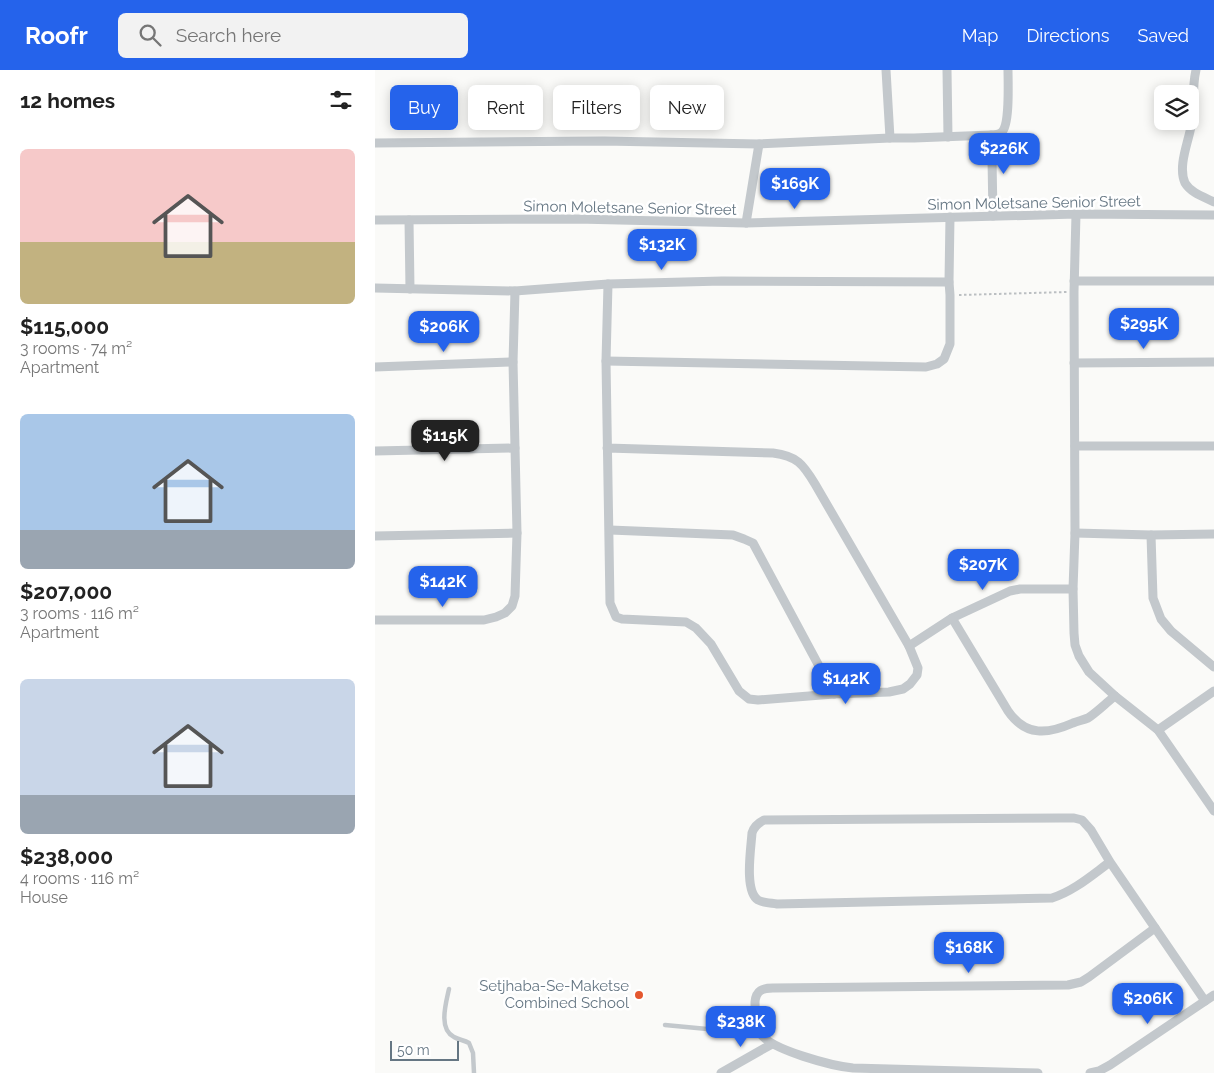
<!DOCTYPE html>
<meta charset="utf-8">
<style>
body{margin:0;font-family:Raleway,sans-serif;background:#f2f2f2;color:#222;height:100vh;display:flex;flex-direction:column;font-size:19px;white-space:nowrap}
*{box-sizing:border-box;margin:0}
p{font-size:16px;color:#767676}
.icon{flex:none;width:28px;height:28px;fill:none;stroke:currentColor;stroke-width:2;stroke-linecap:round;stroke-linejoin:round}
.map{position:relative;flex:1;overflow:hidden}
.drawer{display:flex;flex-direction:column;background:#fff;width:375px}
.drawer>*{flex:none}
.hud{position:absolute;left:15px;top:15px;width:475px;height:45px;display:flex;gap:10px}
.buttons{position:absolute;left:779px;top:15px;display:grid;gap:10px}
.buttons a{display:grid;place-items:center;width:45px;height:45px;border-radius:8px;background:#fff;box-shadow:0 2px 12px #0003;font-size:25px}
.scale{position:absolute;left:15px;bottom:12px;width:69px;box-sizing:border-box;padding-left:5px;border:2px solid #657683;border-top:0;font-size:14px;line-height:18px;white-space:nowrap;color:#657683;-webkit-text-stroke:4px #fff;paint-order:stroke}
.price{position:absolute;translate:-50% -42px;padding:0 11px;border-radius:10px;background:#2563eb;color:#fff;font-size:16px;line-height:32px;filter:drop-shadow(0 1px 2px #0008)}
.price::after{content:'';position:absolute;left:50%;top:30px;width:15px;height:11px;margin-left:-8px;background:inherit;clip-path:polygon(0 0,100% 0,50% 100%)}
.price.selected{background:#222;color:#fff}
ul{padding:0;list-style:none}
li{display:grid;align-content:center;gap:10px;height:265px;padding:0 20px}
li span{display:grid;place-items:center;height:155px;border-radius:8px;color:#555}
li>.icon{margin-inline-start:auto}
span .icon{width:90px;height:90px;fill:#fffc;stroke-width:1}
li b{font-size:21px}
h2{display:flex;justify-content:space-between;align-items:center;height:60px;padding:0 20px;font-size:21px}
.chip{padding:0 18px;border-radius:8px;background:#fff;box-shadow:0 2px 12px #0003;font-size:18px;line-height:45px}
.chip.selected{background:#2563eb;color:#fff}
header{display:flex;align-items:center;gap:30px;box-sizing:border-box;height:70px;padding:0 25px;background:#2563eb;color:#fff}
header strong{font-size:24px}
nav{display:flex;gap:28px;margin-inline-start:auto;font-size:18px}
.search{width:350px;height:45px;background:#f2f2f2;display:flex;align-items:center;gap:12px;box-sizing:border-box;padding:0 18px;border-radius:8px;color:#767676;font-size:19px}
main{display:flex;flex:1;min-height:0}
.map>svg:first-child{display:block}
.lines{fill:none;stroke-linecap:round;stroke-linejoin:round}
.path{stroke:#bbbfc2;stroke-width:2;stroke-dasharray:2.5 2.5;stroke-linecap:butt}
.lane{stroke:#c3c8cc;stroke-width:4.5}
.street{stroke:#c3c8cc;stroke-width:9}
.poi-dot{fill:#e4572e;stroke:#fff;stroke-width:2}
.labels{text-anchor:middle;stroke-width:5;stroke-linejoin:round;paint-order:stroke}
.street-label{font-size:15px;fill:#657683;stroke:#fff}
.poi-label{font-size:15px;fill:#657683;stroke:#fff;text-anchor:end}
</style>
<header>
<strong>Roofr</strong>
<div class="search"><svg class="icon" aria-label="search" viewBox="0 0 24 24"><circle cx="10" cy="10" r="6"/><path d="M15 15l6 6"/></svg>Search here</div>
<nav><a>Map</a><a>Directions</a><a>Saved</a></nav>
</header>
<main>
<section class="drawer">
<h2>12 homes<svg class="icon" aria-label="filters" viewBox="0 0 24 24"><path d="M4 7h16M4 17h16"/><circle cx="9" cy="7" r="2"/><circle cx="15" cy="17" r="2"/></svg></h2>
<ul>
<li><span style="background:linear-gradient(#f6c9c9 60%,#c2b280 0)"><svg class="icon" aria-label="home" viewBox="0 0 24 24"><path d="M3 11l9-7 9 7M6 9v11h12V9"/></svg></span><div><b>$115,000</b><p>3 rooms · 74 m²</p><p>Apartment</p></div></li>
<li><span style="background:linear-gradient(#a9c7e8 75%,#9aa5b1 0)"><svg class="icon" aria-label="home" viewBox="0 0 24 24"><path d="M3 11l9-7 9 7M6 9v11h12V9"/></svg></span><div><b>$207,000</b><p>3 rooms · 116 m²</p><p>Apartment</p></div></li>
<li><span style="background:linear-gradient(#c9d6e8 75%,#9aa5b1 0)"><svg class="icon" aria-label="home" viewBox="0 0 24 24"><path d="M3 11l9-7 9 7M6 9v11h12V9"/></svg></span><div><b>$238,000</b><p>4 rooms · 116 m²</p><p>House</p></div></li>
</ul>
</section>
<div class="map">
<svg width="839" height="1003" viewBox="0 0 839 1003">
<rect width="100%" height="100%" fill="#fafaf8"/>
<g class="lines">
<polyline class="path" points="584,225 692,222"/>
<g class="lane">
<path d="M74,919C71,933 63,959 79,967C84,970 89,970 94,973L98,983L99,1003"/>
<polyline points="290,955 385,964"/>
</g>
<g class="street">
<path d="M511,0L515,68H539L616,65C620,65 624,65 627,62C635,54 633,12 633,0"/>
<polyline points="572,0 573,67"/>
<path d="M821,0C817,17 819,34 817,51C815,69 802,95 810,113C816,123 829,127 839,132"/>
<polyline points="616,65 617,89 618,146"/>
<polyline points="0,73 229,71 384,74 515,68"/>
<polyline points="701,144 699,222 700,463 698,519 699,563 700,575 704,586 714,602 740,626 783,660 839,741"/>
<polyline points="0,150 202,149 371,153 701,144 839,145"/>
<polyline points="34,150 35,219"/>
<polyline points="371,153 384,74"/>
<polyline points="699,211 839,211"/>
<polyline points="0,218 140,221 233,214 347,211 574,212"/>
<polyline points="231,291 551,297 562,294 569,289 575,274 575,225 574,212 575,147"/>
<polyline points="699,293 839,292"/>
<polyline points="0,297 138,292"/>
<polyline points="700,376 839,376"/>
<path d="M232,378L398,383C422,386 428,394 440,414L534,576L543,598L542,605L535,614L528,619L514,622L459,624L383,630L374,629L364,621L336,574L321,558L311,552L247,549L241,547L235,533L231,291L233,214"/>
<polyline points="0,381 140,378"/>
<polyline points="235,460 358,465 369,469 378,473 459,624"/>
<polyline points="700,463 776,465 839,464"/>
<polyline points="776,465 778,528 786,549 796,561 839,597"/>
<polyline points="0,466 142,463"/>
<path d="M577,548L633,641C651,667 673,664 698,653C703,651 708,650 713,648C722,642 731,633 740,626"/>
<polyline points="0,550 109,550 121,547 130,543 137,536 140,526 142,463 138,292 140,221"/>
<polyline points="534,576 577,548 635,521 645,519 698,519"/>
<polyline points="783,660 839,621"/>
<path d="M735,792C717,805 699,821 677,828L402,834C396,833 388,833 383,830C369,821 376,778 377,763C379,756 383,753 389,750L686,748H699L707,750L716,760L735,792L830,931"/>
<polyline points="346,1003 397,974"/>
<path d="M663,1003L478,998C458,996 395,980 385,963C380,955 380,941 380,932C381,920 388,918 398,918L693,915L706,912L714,907L780,858"/>
<polyline points="715,1003 724,1001 735,995 839,925"/>
</g>
</g>
<circle class="poi-dot" cx="264" cy="925" r="5"/>
<g class="labels">
<g class="street-label">
<text transform="translate(659 133) rotate(-1)" y="5">Simon Moletsane Senior Street</text>
<text transform="translate(255 138) rotate(1)" y="5">Simon Moletsane Senior Street</text>
</g>
<g class="poi-label">
<text x="254" y="921">Setjhaba-Se-Maketse<tspan x="254" dy="17">Combined School</tspan></text>
</g>
</g>
</svg>
<div class="buttons">
<a><svg class="icon" aria-label="layers" viewBox="0 0 24 24"><path d="M12 4l9 5-9 5-9-5zM3 14l9 5 9-5"/></svg></a>
</div>
<div class="scale">50 m</div>
<b class="price" style="left:629px;top:105px">$226K</b>
<b class="price" style="left:420px;top:140px">$169K</b>
<b class="price" style="left:287px;top:201px">$132K</b>
<b class="price" style="left:769px;top:280px">$295K</b>
<b class="price" style="left:69px;top:283px">$206K</b>
<b class="price selected" style="left:70px;top:392px">$115K</b>
<b class="price" style="left:608px;top:521px">$207K</b>
<b class="price" style="left:68px;top:538px">$142K</b>
<b class="price" style="left:471px;top:635px">$142K</b>
<b class="price" style="left:594px;top:904px">$168K</b>
<b class="price" style="left:773px;top:955px">$206K</b>
<b class="price" style="left:366px;top:978px">$238K</b>
<div class="hud">
<a class="chip selected">Buy</a>
<a class="chip">Rent</a>
<a class="chip">Filters</a>
<a class="chip">New</a>
</div>
</div>
</main>
